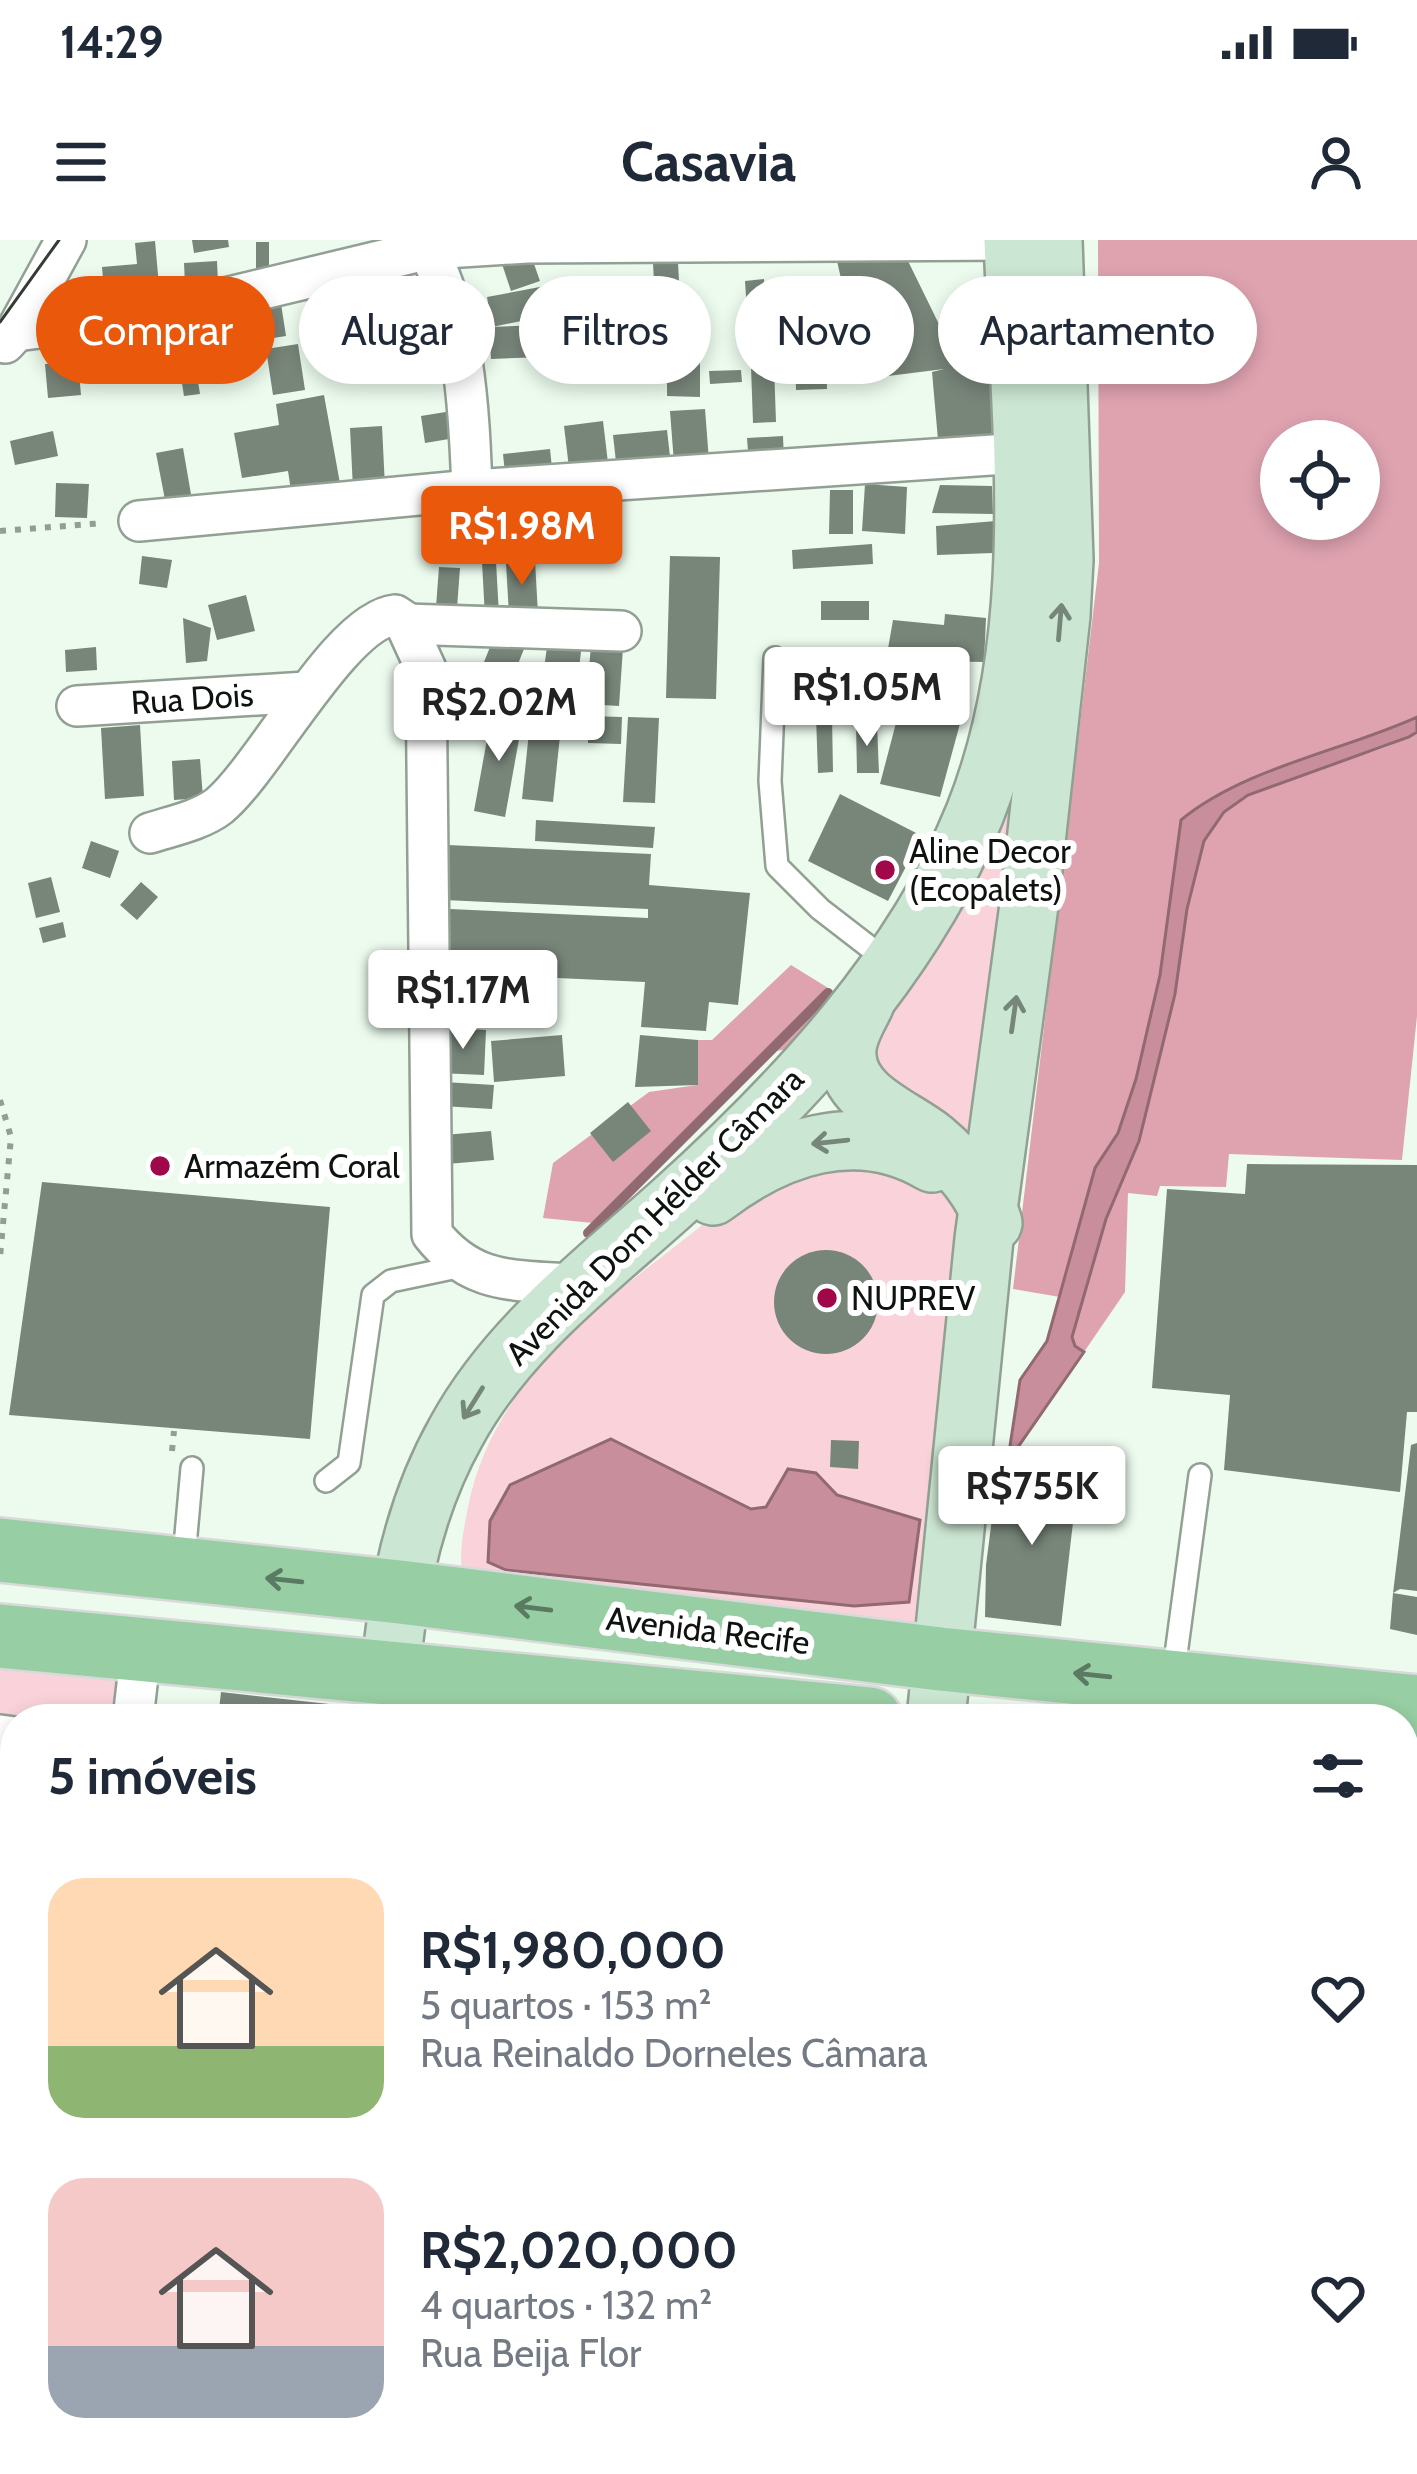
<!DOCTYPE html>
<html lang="pt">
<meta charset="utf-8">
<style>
body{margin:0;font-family:Cabin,sans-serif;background:#f2f2f3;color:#1f2937;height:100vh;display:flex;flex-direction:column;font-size:45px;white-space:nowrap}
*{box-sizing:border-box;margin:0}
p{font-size:39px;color:#747a83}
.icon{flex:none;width:66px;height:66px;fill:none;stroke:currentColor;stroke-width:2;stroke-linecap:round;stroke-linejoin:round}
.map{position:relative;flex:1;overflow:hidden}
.panel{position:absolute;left:0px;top:1464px;width:1419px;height:771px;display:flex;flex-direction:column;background:#fff;border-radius:48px 48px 0 0;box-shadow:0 6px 18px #0003}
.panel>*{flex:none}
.top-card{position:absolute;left:36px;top:36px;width:1347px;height:108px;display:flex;gap:24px}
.tools{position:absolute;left:1260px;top:180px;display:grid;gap:24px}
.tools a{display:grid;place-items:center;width:120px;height:120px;border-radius:50%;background:#fff;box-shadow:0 6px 18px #0003;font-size:60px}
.price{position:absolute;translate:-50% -102px;padding:0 27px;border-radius:12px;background:#fff;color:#222;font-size:39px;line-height:78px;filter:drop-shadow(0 3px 6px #0008)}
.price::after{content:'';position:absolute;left:50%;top:72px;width:36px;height:27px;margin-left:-18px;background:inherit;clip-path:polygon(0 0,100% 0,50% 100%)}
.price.active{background:#ea580c;color:#fff}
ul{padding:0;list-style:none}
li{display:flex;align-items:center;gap:36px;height:300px;padding:0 48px}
li span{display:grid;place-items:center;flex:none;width:336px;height:240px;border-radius:36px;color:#555}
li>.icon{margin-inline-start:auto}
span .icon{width:144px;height:144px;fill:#fffc;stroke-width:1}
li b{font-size:51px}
h2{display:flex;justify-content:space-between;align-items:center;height:144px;padding:0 48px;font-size:51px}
.chip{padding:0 42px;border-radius:54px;background:#fff;box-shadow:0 6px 18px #0003;font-size:42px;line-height:108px}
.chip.active{background:#ea580c;color:#fff}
.status{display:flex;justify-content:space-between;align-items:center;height:84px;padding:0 60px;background:#fff;direction:ltr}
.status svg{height:33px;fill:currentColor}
header{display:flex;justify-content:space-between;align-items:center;height:156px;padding:0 48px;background:#fff;font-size:54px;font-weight:800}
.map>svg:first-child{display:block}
.green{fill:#fad3da}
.forest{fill:#dfa3b0;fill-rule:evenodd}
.water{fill:#c98e9b;stroke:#916971;stroke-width:3}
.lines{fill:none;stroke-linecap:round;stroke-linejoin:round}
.stream{stroke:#916971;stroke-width:10}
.building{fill:#788579}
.service-casing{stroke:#92a094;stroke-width:26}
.minor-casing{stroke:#92a094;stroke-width:44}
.secondary-casing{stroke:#92a094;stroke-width:62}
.primary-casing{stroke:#d8d9d9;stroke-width:68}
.path{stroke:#929d94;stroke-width:6;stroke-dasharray:6 9;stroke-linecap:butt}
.service{stroke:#fff;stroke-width:21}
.minor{stroke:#fff;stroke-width:39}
.secondary{stroke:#cbe6d2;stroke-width:57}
.primary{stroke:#98cea4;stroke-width:63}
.tram{stroke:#363d37;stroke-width:3}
.oneway{stroke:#76877a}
.oneway2{stroke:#5a7a61}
.poi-dot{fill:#a1084a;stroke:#fff;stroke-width:4.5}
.labels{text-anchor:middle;stroke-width:12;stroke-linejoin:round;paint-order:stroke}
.street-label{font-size:33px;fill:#0e130f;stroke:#fff}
.poi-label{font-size:33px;fill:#0e130f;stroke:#fff;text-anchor:start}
</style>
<div class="status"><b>14:29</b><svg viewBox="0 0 49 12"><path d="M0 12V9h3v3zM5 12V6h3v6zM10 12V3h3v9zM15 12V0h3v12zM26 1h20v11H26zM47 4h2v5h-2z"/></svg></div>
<header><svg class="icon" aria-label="menu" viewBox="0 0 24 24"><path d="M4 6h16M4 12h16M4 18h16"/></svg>Casavia<svg class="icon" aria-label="person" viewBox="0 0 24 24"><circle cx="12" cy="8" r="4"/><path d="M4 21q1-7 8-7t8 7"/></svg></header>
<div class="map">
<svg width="1417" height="2234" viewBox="0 0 1417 2234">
<rect width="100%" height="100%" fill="#ecfbee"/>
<g class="green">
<polygon points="1043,470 985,940 936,892 858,802 971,646 1004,577"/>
<path d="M800,919L930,937L954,964L965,995L920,1390L462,1331C459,1309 464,1289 468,1267C491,1151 584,1076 673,1008C714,976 754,944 800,919Z"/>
<polygon points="0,1406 122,1429 122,1474 109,1479 0,1476"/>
</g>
<g class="forest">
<path d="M1098,0H1417V477L1193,571L1151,784L1136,839L1118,893L1095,928L1060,1057L1013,1049L1099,323ZM1281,201H1359V279H1281Z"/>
<path d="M1417,492V776L1402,920L1229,914L1226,947L1160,946L1157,956L1128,953L1125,1052L1084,1112L1075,1106L1072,1097C1084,1057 1092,1013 1108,974C1118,949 1133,924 1139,898C1150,851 1165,803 1174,756C1186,697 1181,619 1224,573C1270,524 1361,527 1417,492Z"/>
<polygon points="791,725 846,759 809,804 777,811 603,984 543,978 553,923 649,852 697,845 698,800 712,800"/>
</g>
<g class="water">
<path d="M1417,477V492L1409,497L1248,555L1224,572L1204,601L1187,669L1175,754L1139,901L1106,979L1072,1097L1075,1106L1084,1112L1016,1210L1010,1206L1020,1140L1047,1101L1095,928L1118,893L1136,839L1160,735L1181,580C1244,528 1342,511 1417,477Z"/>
<polygon points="611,1199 751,1269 766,1267 788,1229 816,1233 837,1255 920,1280 909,1362 854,1366 506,1330 488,1322 490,1281 510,1245"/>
</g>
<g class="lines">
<polyline class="stream" points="588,993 828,753"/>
</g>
<g class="building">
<polygon points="192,0 228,0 229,7 194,13"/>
<polygon points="155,1 160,57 105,63 102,27 137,24 135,3"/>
<rect x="256" y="2" width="13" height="35"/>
<polygon points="527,4 540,41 511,51 499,15"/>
<polygon points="907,19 960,127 993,121 992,205 939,211 932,132 944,129 864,139 837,21"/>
<polygon points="217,21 218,43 185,45 184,23"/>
<polygon points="678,22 681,80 656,81 653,23"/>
<polygon points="764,39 767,85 748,87 745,41"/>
<polygon points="638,45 645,133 602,136 595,49"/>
<polygon points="545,46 550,75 492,87 487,57"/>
<polygon points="358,47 361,68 327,73 324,53"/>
<polygon points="390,57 399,103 373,108 364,62"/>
<polygon points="281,64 286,96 267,99 263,66"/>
<polygon points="359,81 365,114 329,126 320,91"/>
<polygon points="189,85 200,154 184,156 173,87"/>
<polygon points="542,85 544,117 491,119 489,87"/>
<polygon points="298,104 305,150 273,155 266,109"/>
<polygon points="826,108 827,149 796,150 795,109"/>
<polygon points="78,121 81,155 48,158 45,124"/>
<polygon points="667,122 700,122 700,157 667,156"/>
<polygon points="774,126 776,182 753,183 751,127"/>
<polygon points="741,130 742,142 710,144 709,131"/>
<polygon points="324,155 341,249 292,257 288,231 242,238 234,193 279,185 276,164"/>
<polygon points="705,169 709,221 674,223 670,171"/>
<polygon points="458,170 461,197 425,203 421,176"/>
<polygon points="603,181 608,223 569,228 564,186"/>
<polygon points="382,186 385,247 353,249 350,188"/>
<polygon points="667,190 671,225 617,231 613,195"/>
<polygon points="53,191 58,216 15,225 10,201"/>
<polygon points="783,196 784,222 749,224 747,198"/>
<polygon points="183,208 192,260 166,265 156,213"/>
<polygon points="550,209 553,238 506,243 503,214"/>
<polygon points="56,243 89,244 87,278 55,277"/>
<polygon points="865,244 907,247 905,294 862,291"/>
<polygon points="940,245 992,246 993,274 932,273"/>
<polygon points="830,250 853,250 853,294 829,294"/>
<polygon points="996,281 993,313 937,315 936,286"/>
<polygon points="872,304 873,324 793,329 792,310"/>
<polygon points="142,316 172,320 167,348 139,344"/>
<polygon points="670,316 720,317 716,459 666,458"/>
<polygon points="496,321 499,376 485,377 482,322"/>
<polygon points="535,321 538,374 509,375 506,323"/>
<polygon points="439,327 460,328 457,368 436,367"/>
<polygon points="246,355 255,391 217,400 208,365"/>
<rect x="821" y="361" width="48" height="19"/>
<polygon points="945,374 986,378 984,422 886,420 893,380 944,385"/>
<polygon points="183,378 211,388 207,421 186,423"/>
<polygon points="496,392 526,404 514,434 484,422"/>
<polygon points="548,399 582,403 575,463 540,459"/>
<polygon points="591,405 623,408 619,466 586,464"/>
<polygon points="96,407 97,430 66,432 65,410"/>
<polygon points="907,441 967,458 940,557 880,544"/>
<polygon points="478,443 499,451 493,470 471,463"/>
<polygon points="492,472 523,477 505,577 474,571"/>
<polygon points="531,473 562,477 553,562 522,559"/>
<polygon points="588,476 622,477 621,504 588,503"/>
<polygon points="816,476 832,476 833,532 818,533"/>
<polygon points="628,477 659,478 655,563 623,562"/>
<polygon points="856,484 877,484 879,533 857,533"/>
<polygon points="140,485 144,556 105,559 101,488"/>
<polygon points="200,519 203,558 174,560 172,521"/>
<polygon points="840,554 922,596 888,661 808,621"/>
<polygon points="536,580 655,587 653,608 535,601"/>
<polygon points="91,601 119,611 110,638 82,628"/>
<polygon points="447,605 651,614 649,645 750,653 738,765 709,762 706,791 641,787 645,742 446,733 450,669 648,678 648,669 444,660"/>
<polygon points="51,637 60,672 36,678 28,643"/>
<polygon points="141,642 158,657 137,680 120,665"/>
<polygon points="63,682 66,697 43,703 39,688"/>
<polygon points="441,788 486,790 484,835 439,833"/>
<polygon points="562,795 565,836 494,842 491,801"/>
<polygon points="640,795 698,800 698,845 635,847"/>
<polygon points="444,842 494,845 492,869 442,866"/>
<polygon points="628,862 651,891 613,922 590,893"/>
<polygon points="491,891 494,920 447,924 444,895"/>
<polygon points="1247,924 1417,925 1417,1172 1407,1172 1400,1252 1224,1230 1230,1155 1152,1148 1167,949 1245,954"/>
<polygon points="42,942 330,967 310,1199 9,1175"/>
<circle cx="826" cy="1062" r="52"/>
<polygon points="831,1200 859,1201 858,1229 830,1227"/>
<polygon points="1417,1203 1417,1351 1400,1349 1393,1353 1417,1357 1417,1395 1390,1389 1393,1353 1411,1205"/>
<polygon points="1047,1217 1080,1222 1061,1386 985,1377 986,1325 996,1248 1044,1252"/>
<polygon points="221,1452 329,1464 328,1479 218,1479"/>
<polygon points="443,1469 522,1476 521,1479 428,1479"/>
<polygon points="0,1505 9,1506 7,1524 15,1525 15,1558 5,1557 5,1562 0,1561"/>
<polygon points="1404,1572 1417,1573 1417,1687 1404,1685"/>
<rect x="0" y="1601" width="15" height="40"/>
<polygon points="1411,1695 1417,1696 1417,1783 1404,1782"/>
<polygon points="6,1719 15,1719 15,1758 3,1758"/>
<polygon points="0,1832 15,1835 15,1862 0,1861"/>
<polygon points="0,1864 15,1867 15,1903 0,1900"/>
<polygon points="6,1995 15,1996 15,2035 1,2033"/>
<polygon points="0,2041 15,2044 15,2082 0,2080"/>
<polygon points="0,2131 15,2133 15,2187 0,2185"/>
<polygon points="0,2193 15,2196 15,2219 0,2216"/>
<polygon points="101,2220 136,2220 134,2234 100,2234"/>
<polygon points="156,2220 194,2220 191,2234 153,2233"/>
<polygon points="204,2220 306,2220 305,2234 236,2234 203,2229"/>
<polygon points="435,2220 503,2220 501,2234 433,2234"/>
<polygon points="517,2220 548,2223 547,2234 515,2234"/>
<polygon points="654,2220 689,2221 687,2234 652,2234"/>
<polygon points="701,2220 739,2224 737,2234 699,2234"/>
</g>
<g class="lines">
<defs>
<g id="service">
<polyline points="775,418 770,541 777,626 820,669 890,723"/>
<polyline points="192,1228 185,1306 194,1323"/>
<polyline points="326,1241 349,1223 373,1055 391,1041 462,1026"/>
<polyline points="1173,1437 1200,1235"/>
</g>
<g id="minor">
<path d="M423,0C465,76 469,166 472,250"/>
<polyline points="16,91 167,72 429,9 527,3 1013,0"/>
<polyline points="5,103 16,91 66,0"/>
<polyline points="139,281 472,250 1021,213"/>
<polyline points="406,384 621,391"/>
<polyline points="77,466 306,452"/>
<path d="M150,593C172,586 201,580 219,566C264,529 340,381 395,375L404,381L426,429L432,994C474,1047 516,1039 579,1045"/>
<polyline points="133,1479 141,1410"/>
<polyline points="0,1495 15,1497"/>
<polyline points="0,1804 15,1806"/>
<polyline points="1404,1817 1417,1818"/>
<polyline points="0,2119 15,2121"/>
<polyline points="923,2220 1077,2234"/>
<polyline points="596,2234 597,2220"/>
<polyline points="1139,2234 1140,2220"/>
<polyline points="1408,2234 1417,2160"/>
</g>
<g id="secondary">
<path d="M865,763C857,780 845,797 847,816C849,859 903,877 932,900C958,922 983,949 993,983"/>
<path d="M713,956C777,907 857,878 932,923"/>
<path d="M387,1479C393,1378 406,1281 456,1192C507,1098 594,1033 672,963C792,855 914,725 975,573C1047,392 1020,190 1013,0"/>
<polyline points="936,1479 984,999 1029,665 1061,375 1064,320 1053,0"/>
<polyline points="316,2234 318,2220"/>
<polyline points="868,2234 869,2220"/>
</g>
<g id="primary">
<polyline points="0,1310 400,1352 940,1419 1417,1467"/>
<polyline points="0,1396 870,1479"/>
<polyline points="1404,1536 1417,1537"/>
</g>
</defs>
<use href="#service" class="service-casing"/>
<use href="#minor" class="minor-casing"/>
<use href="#secondary" class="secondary-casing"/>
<use href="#primary" class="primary-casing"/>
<g class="path">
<polyline points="0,291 104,283"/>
<polyline points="0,860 11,897 0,1017"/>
<polyline points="172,1211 174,1191"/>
</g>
<use href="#service" class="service"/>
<use href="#minor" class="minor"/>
<use href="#secondary" class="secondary"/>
<use href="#primary" class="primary"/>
<polyline class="tram" points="0,82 59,0"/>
</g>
<defs><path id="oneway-shaft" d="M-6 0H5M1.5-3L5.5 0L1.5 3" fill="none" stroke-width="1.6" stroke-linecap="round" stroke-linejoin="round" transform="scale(3)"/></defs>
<g class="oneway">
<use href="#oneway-shaft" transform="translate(1060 382) rotate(-85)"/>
<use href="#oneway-shaft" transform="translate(1014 774) rotate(-82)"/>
<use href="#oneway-shaft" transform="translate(830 902) rotate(174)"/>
<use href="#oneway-shaft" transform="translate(473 1163) rotate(122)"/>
</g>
<g class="oneway2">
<use href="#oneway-shaft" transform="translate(284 1340) rotate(-174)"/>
<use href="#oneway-shaft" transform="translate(533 1368) rotate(-173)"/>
<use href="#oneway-shaft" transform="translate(1092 1435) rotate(-174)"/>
</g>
<g class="poi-dot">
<circle cx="885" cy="630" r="12"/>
<circle cx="160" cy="926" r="12"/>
<circle cx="827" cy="1058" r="12"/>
</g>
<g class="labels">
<g class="street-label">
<text transform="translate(192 458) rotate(-4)" y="12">Rua Dois</text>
<text transform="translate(654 976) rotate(-45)" y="12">Avenida Dom Hélder Câmara</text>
<text transform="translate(708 1390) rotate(7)" y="12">Avenida Recife</text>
</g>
<g class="poi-label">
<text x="909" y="623">Aline Decor<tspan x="909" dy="38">(Ecopalets)</tspan></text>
<text x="184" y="938">Armazém Coral</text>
<text x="851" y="1070">NUPREV</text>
</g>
</g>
</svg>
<div class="tools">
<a><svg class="icon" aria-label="locate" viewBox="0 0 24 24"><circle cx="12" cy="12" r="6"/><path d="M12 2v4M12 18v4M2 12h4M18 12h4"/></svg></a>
</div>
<b class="price active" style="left:522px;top:348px">R$1.98M</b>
<b class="price" style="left:867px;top:509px">R$1.05M</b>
<b class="price" style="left:499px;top:524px">R$2.02M</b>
<b class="price" style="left:463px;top:812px">R$1.17M</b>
<b class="price" style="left:1032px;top:1308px">R$755K</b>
<div class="top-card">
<a class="chip active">Comprar</a>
<a class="chip">Alugar</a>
<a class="chip">Filtros</a>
<a class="chip">Novo</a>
<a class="chip">Apartamento</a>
</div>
<section class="panel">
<h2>5 imóveis<svg class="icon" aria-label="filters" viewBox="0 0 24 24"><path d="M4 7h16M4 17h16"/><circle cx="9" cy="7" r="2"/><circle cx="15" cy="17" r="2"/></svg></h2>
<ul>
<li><span style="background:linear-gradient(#ffd9b3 70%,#8fb573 0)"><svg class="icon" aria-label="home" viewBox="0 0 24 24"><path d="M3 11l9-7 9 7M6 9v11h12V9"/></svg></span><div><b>R$1,980,000</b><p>5 quartos · 153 m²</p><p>Rua Reinaldo Dorneles Câmara</p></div><svg class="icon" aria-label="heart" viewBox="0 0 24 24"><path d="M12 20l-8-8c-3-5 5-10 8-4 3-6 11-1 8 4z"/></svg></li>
<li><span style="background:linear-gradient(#f6c9c9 70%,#9aa5b1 0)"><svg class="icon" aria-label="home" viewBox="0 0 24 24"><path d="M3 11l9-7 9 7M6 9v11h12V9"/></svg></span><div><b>R$2,020,000</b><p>4 quartos · 132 m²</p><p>Rua Beija Flor</p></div><svg class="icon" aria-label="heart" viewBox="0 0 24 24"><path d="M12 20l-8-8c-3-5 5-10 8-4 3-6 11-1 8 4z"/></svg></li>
</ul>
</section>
</div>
